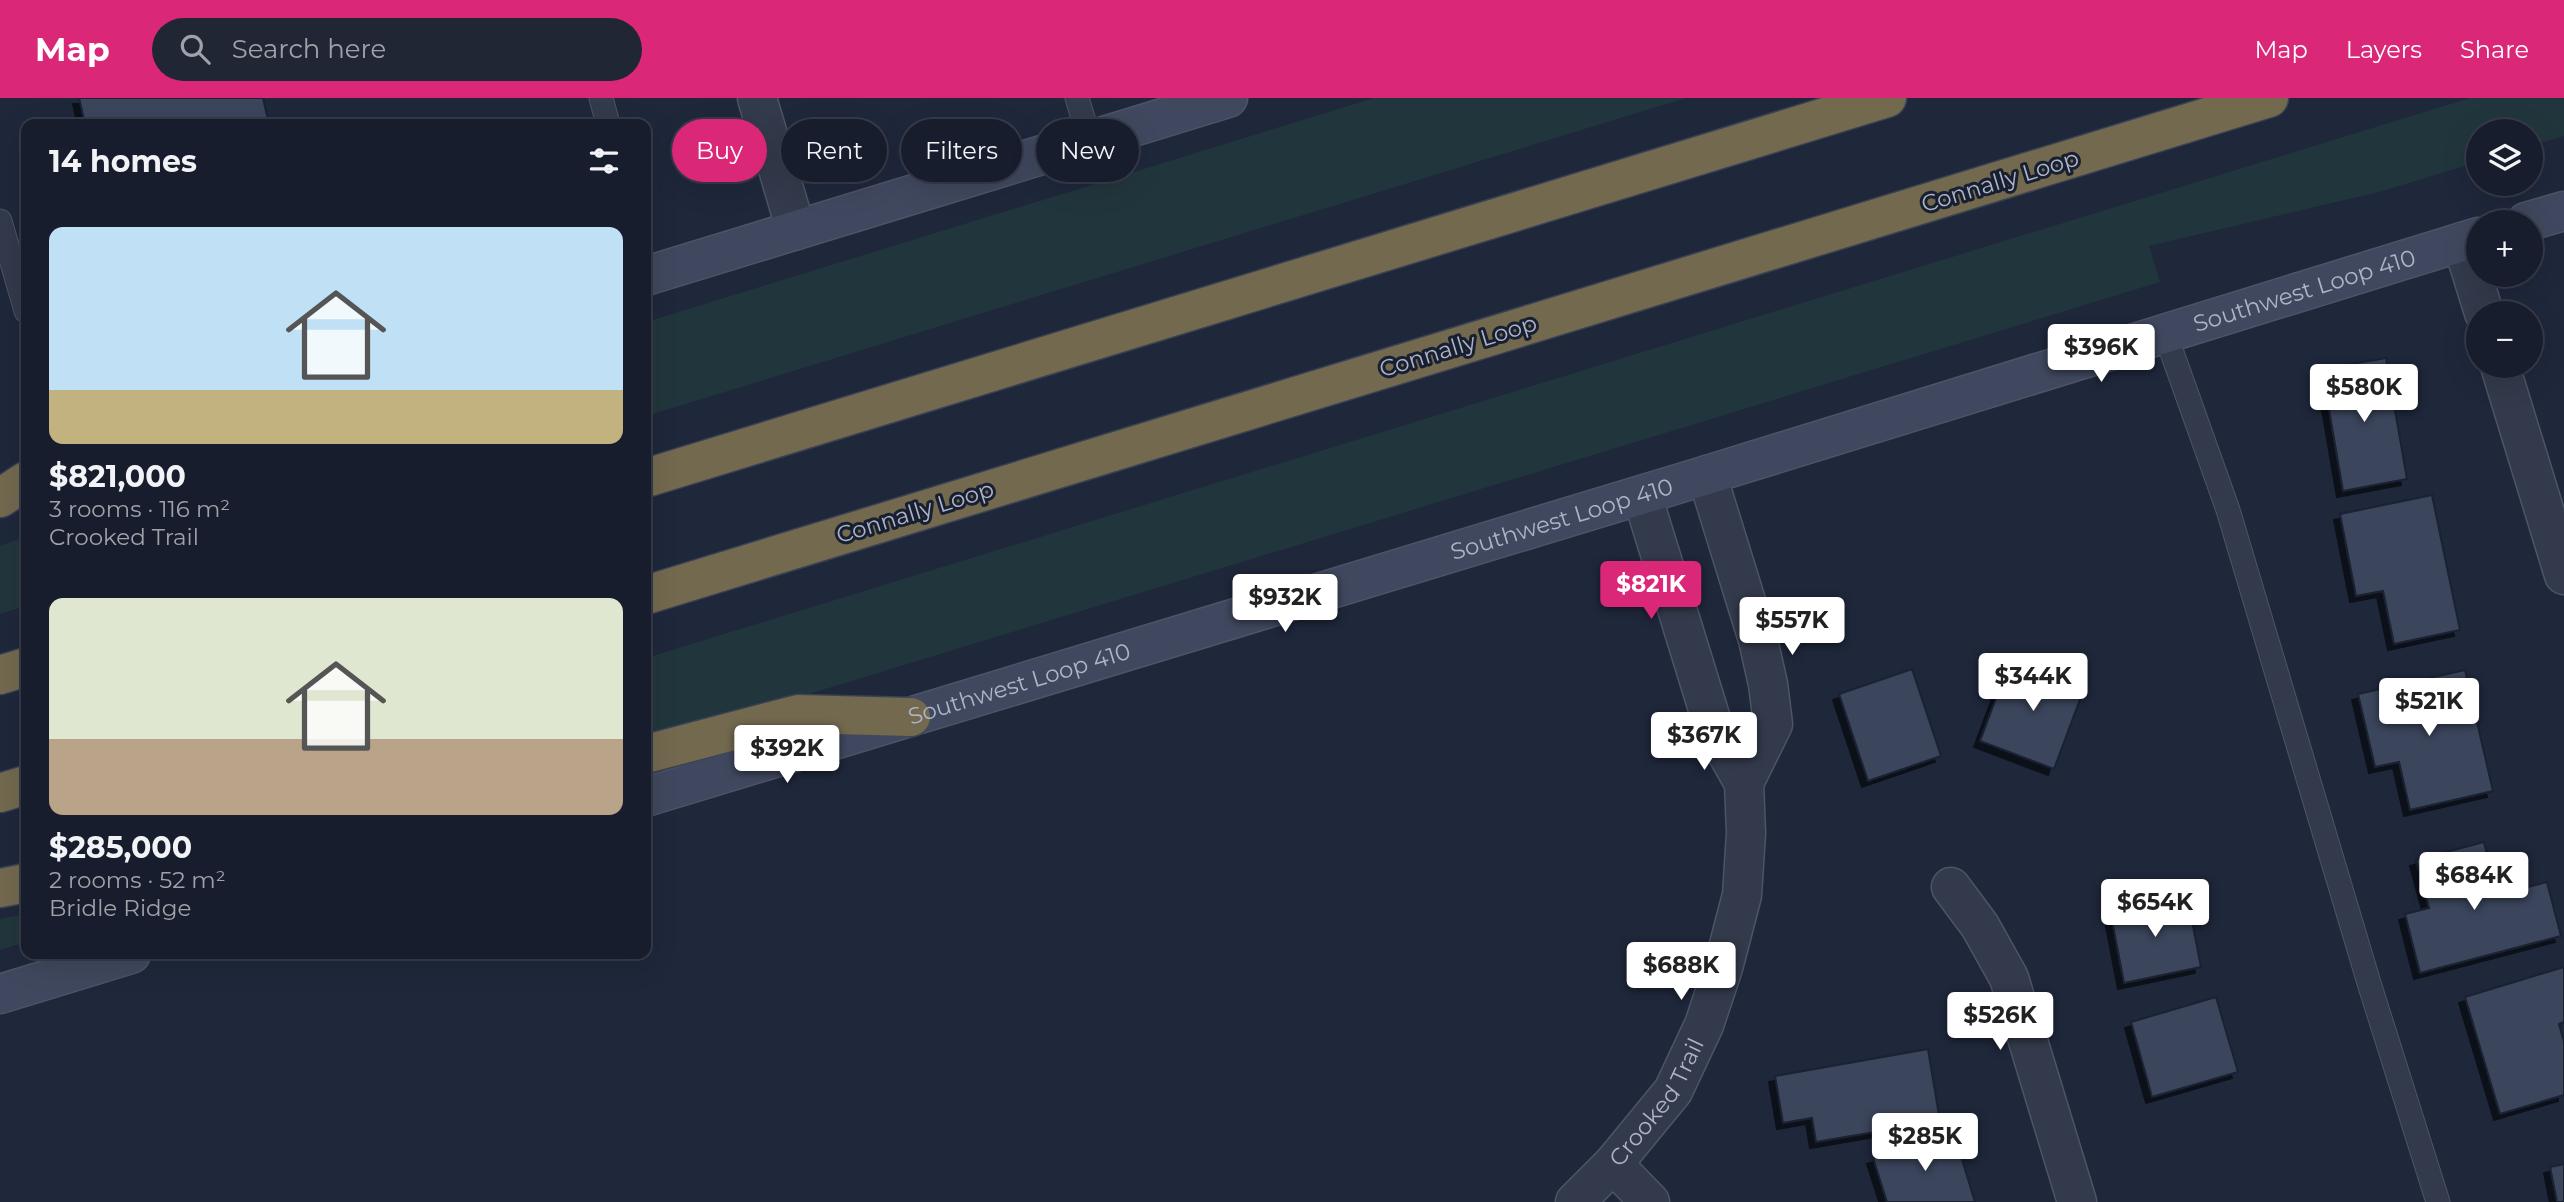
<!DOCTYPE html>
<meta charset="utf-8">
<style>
body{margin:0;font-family:Montserrat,sans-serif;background:#202634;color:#f1f3f6;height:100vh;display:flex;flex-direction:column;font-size:26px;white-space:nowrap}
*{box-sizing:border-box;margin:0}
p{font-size:23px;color:#9ea2a9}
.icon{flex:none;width:38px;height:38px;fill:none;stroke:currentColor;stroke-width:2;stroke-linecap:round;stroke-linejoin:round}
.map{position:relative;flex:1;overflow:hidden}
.side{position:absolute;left:21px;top:21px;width:630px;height:840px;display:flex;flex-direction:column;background:#171d2c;border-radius:14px;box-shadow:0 7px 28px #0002,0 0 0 2px #363b48}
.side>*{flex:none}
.top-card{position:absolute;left:672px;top:21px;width:665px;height:63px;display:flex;gap:14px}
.tools{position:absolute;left:2466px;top:21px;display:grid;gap:14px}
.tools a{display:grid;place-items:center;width:77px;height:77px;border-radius:50%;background:#171d2c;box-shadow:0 7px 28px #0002,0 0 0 2px #363b48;font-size:35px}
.price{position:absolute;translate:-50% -60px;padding:0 16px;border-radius:7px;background:#fff;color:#222;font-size:23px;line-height:46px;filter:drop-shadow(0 2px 4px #0008)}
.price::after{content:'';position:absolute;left:50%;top:42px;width:21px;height:16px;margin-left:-10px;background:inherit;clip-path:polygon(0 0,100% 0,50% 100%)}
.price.current{background:#db2777;color:#fff}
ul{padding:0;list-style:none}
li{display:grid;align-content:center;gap:14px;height:371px;padding:0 28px}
li span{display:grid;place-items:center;height:217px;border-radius:14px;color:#555}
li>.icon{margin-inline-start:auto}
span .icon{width:126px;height:126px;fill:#fffc;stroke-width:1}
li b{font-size:30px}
h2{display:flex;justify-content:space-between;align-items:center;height:84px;padding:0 28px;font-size:30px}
.tag{padding:0 24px;border-radius:32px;background:#171d2c;box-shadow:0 7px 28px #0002,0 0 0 2px #363b48;font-size:24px;line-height:63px}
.tag.current{background:#db2777;color:#fff}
header{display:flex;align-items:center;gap:42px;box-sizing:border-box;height:98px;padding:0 35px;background:#db2777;color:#fff}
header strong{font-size:33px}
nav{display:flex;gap:38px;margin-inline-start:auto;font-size:24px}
.search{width:490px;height:63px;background:#202634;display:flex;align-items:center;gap:18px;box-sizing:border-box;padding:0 24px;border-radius:38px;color:#9ea2a9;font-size:26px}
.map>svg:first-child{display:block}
.green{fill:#21363c}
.building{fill:#3a455b;stroke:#1a2132;stroke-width:2;filter:url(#shadow)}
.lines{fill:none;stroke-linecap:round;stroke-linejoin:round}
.service-casing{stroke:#4d5466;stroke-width:25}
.minor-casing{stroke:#4d5466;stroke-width:41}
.secondary-casing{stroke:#4d5466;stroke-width:41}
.motorway-casing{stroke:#3a4153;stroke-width:41}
.service{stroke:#333a4b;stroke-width:23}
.minor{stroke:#333a4b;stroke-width:38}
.secondary{stroke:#40485f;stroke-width:38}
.motorway{stroke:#72694f;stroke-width:38}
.labels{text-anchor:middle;stroke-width:6;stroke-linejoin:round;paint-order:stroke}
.street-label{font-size:23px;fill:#adb4c8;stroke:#181f30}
</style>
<header>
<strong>Map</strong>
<div class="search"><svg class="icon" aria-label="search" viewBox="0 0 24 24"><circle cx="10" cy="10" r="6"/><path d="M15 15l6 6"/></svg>Search here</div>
<nav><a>Map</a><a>Layers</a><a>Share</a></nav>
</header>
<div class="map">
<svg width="2564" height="1104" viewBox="0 0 2564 1104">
<defs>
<filter id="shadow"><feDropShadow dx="-6" dy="6" stdDeviation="0" flood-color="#0009"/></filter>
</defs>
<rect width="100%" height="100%" fill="#1f273b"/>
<g class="green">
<polygon points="1374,0 1686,0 646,318 646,224"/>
<polygon points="2470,0 2564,0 2564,38 2531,48 2530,33 2478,33 2478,64 2379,94 2149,148 2160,184 809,596 646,640 646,560"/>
<polygon points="26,438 26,508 0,516 0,448"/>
<polygon points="26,816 26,844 0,852 0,821"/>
</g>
<g class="building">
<polygon points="79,0 263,0 269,26 85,26"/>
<polygon points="2386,260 2407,381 2343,393 2322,271"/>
<polygon points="2432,397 2460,532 2394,546 2383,493 2356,498 2340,416"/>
<polygon points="2011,560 2085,588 2054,671 1980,643"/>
<polygon points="1912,571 1941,658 1868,683 1839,596"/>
<polygon points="2465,572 2493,693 2410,712 2399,664 2375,669 2358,596"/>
<polygon points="2484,744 2497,797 2547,784 2561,838 2420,875 2405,816 2429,810 2416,762"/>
<polygon points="2187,797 2201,869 2124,885 2110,812"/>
<polygon points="2564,869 2564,924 2559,926 2564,944 2564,997 2500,1016 2465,899"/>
<polygon points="2216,899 2238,974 2152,999 2131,924"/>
<polygon points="1928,951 1940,1023 1816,1044 1812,1020 1783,1025 1775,978"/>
<polygon points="1954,1035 1975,1104 1887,1104 1873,1060"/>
<polygon points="2564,1066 2564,1104 2557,1104 2550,1069"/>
</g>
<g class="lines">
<defs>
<g id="service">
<polyline points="601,0 608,26"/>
<polyline points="1077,0 1090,43"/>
<polyline points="0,123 26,213"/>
<polyline points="2165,235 2228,412 2369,885 2438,1104"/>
</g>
<g id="minor">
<polyline points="757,0 796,132"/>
<polyline points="2462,144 2484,215"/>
<polyline points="2500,268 2564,477"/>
<polyline points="1642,397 1715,634 1744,685"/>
<polyline points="1951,789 1980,828 2009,880 2077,1104"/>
<polyline points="1613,1066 1650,1104"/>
<path id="s1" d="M1575,1104L1613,1066L1673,993L1704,927L1723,870L1742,797L1746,735L1744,685L1773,626L1768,586L1758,542L1707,377"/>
</g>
<g id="secondary">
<polyline points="2526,124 2564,113"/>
<polyline points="646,178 1228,0"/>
<path id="s2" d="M646,699L1707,377L2478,139"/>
<polyline points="0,896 131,856"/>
</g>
<g id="motorway">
<polyline points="646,380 1887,0"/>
<polyline points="0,400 26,383"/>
<polyline points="646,497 2269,0"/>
<polyline points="0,577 26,569"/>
<polyline points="646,656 798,616 911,619"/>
<polyline points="0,695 26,687"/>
<polyline points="0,790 26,785"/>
</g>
</defs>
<use href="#service" class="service-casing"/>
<use href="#minor" class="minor-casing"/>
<use href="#secondary" class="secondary-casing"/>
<use href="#motorway" class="motorway-casing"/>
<use href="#service" class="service"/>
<use href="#minor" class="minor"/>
<use href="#secondary" class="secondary"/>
<use href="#motorway" class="motorway"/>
</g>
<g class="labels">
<g class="street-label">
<text transform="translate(2000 83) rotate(-17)" y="8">Connally Loop</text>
<text dy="8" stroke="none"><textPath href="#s2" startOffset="1734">Southwest Loop 410</textPath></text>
<text transform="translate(1458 248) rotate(-17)" y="8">Connally Loop</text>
<text transform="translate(915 414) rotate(-17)" y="8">Connally Loop</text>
<text dy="8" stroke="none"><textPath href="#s2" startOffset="957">Southwest Loop 410</textPath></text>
<text dy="8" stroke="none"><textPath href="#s2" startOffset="390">Southwest Loop 410</textPath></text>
<text dy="8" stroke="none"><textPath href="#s1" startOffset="130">Crooked Trail</textPath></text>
</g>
</g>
</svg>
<div class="tools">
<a><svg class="icon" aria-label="layers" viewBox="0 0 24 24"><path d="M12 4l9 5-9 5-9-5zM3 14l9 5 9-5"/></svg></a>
<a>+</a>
<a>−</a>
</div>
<b class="price" style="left:2101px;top:286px">$396K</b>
<b class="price" style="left:2364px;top:326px">$580K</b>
<b class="price current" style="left:1651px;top:523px">$821K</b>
<b class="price" style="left:1285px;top:536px">$932K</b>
<b class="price" style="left:1792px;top:559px">$557K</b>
<b class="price" style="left:2033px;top:615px">$344K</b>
<b class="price" style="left:2429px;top:640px">$521K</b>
<b class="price" style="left:1704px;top:674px">$367K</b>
<b class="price" style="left:787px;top:687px">$392K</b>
<b class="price" style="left:2474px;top:814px">$684K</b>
<b class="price" style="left:2155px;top:841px">$654K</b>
<b class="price" style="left:1681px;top:904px">$688K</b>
<b class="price" style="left:2000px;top:954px">$526K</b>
<b class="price" style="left:1925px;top:1075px">$285K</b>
<div class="top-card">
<a class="tag current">Buy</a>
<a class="tag">Rent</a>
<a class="tag">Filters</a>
<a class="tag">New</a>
</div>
<section class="side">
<h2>14 homes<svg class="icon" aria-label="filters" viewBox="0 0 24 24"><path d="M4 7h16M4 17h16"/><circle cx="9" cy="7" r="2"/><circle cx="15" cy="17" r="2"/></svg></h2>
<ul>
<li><span style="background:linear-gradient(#bfe0f5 75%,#c2b280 0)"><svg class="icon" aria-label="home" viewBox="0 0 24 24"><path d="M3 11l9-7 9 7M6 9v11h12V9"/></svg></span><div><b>$821,000</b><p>3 rooms · 116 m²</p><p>Crooked Trail</p></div></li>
<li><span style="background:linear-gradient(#dfe7d0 65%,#b9a48a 0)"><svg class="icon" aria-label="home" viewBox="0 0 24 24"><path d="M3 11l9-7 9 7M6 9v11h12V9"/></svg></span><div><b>$285,000</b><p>2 rooms · 52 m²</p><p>Bridle Ridge</p></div></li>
</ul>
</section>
</div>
